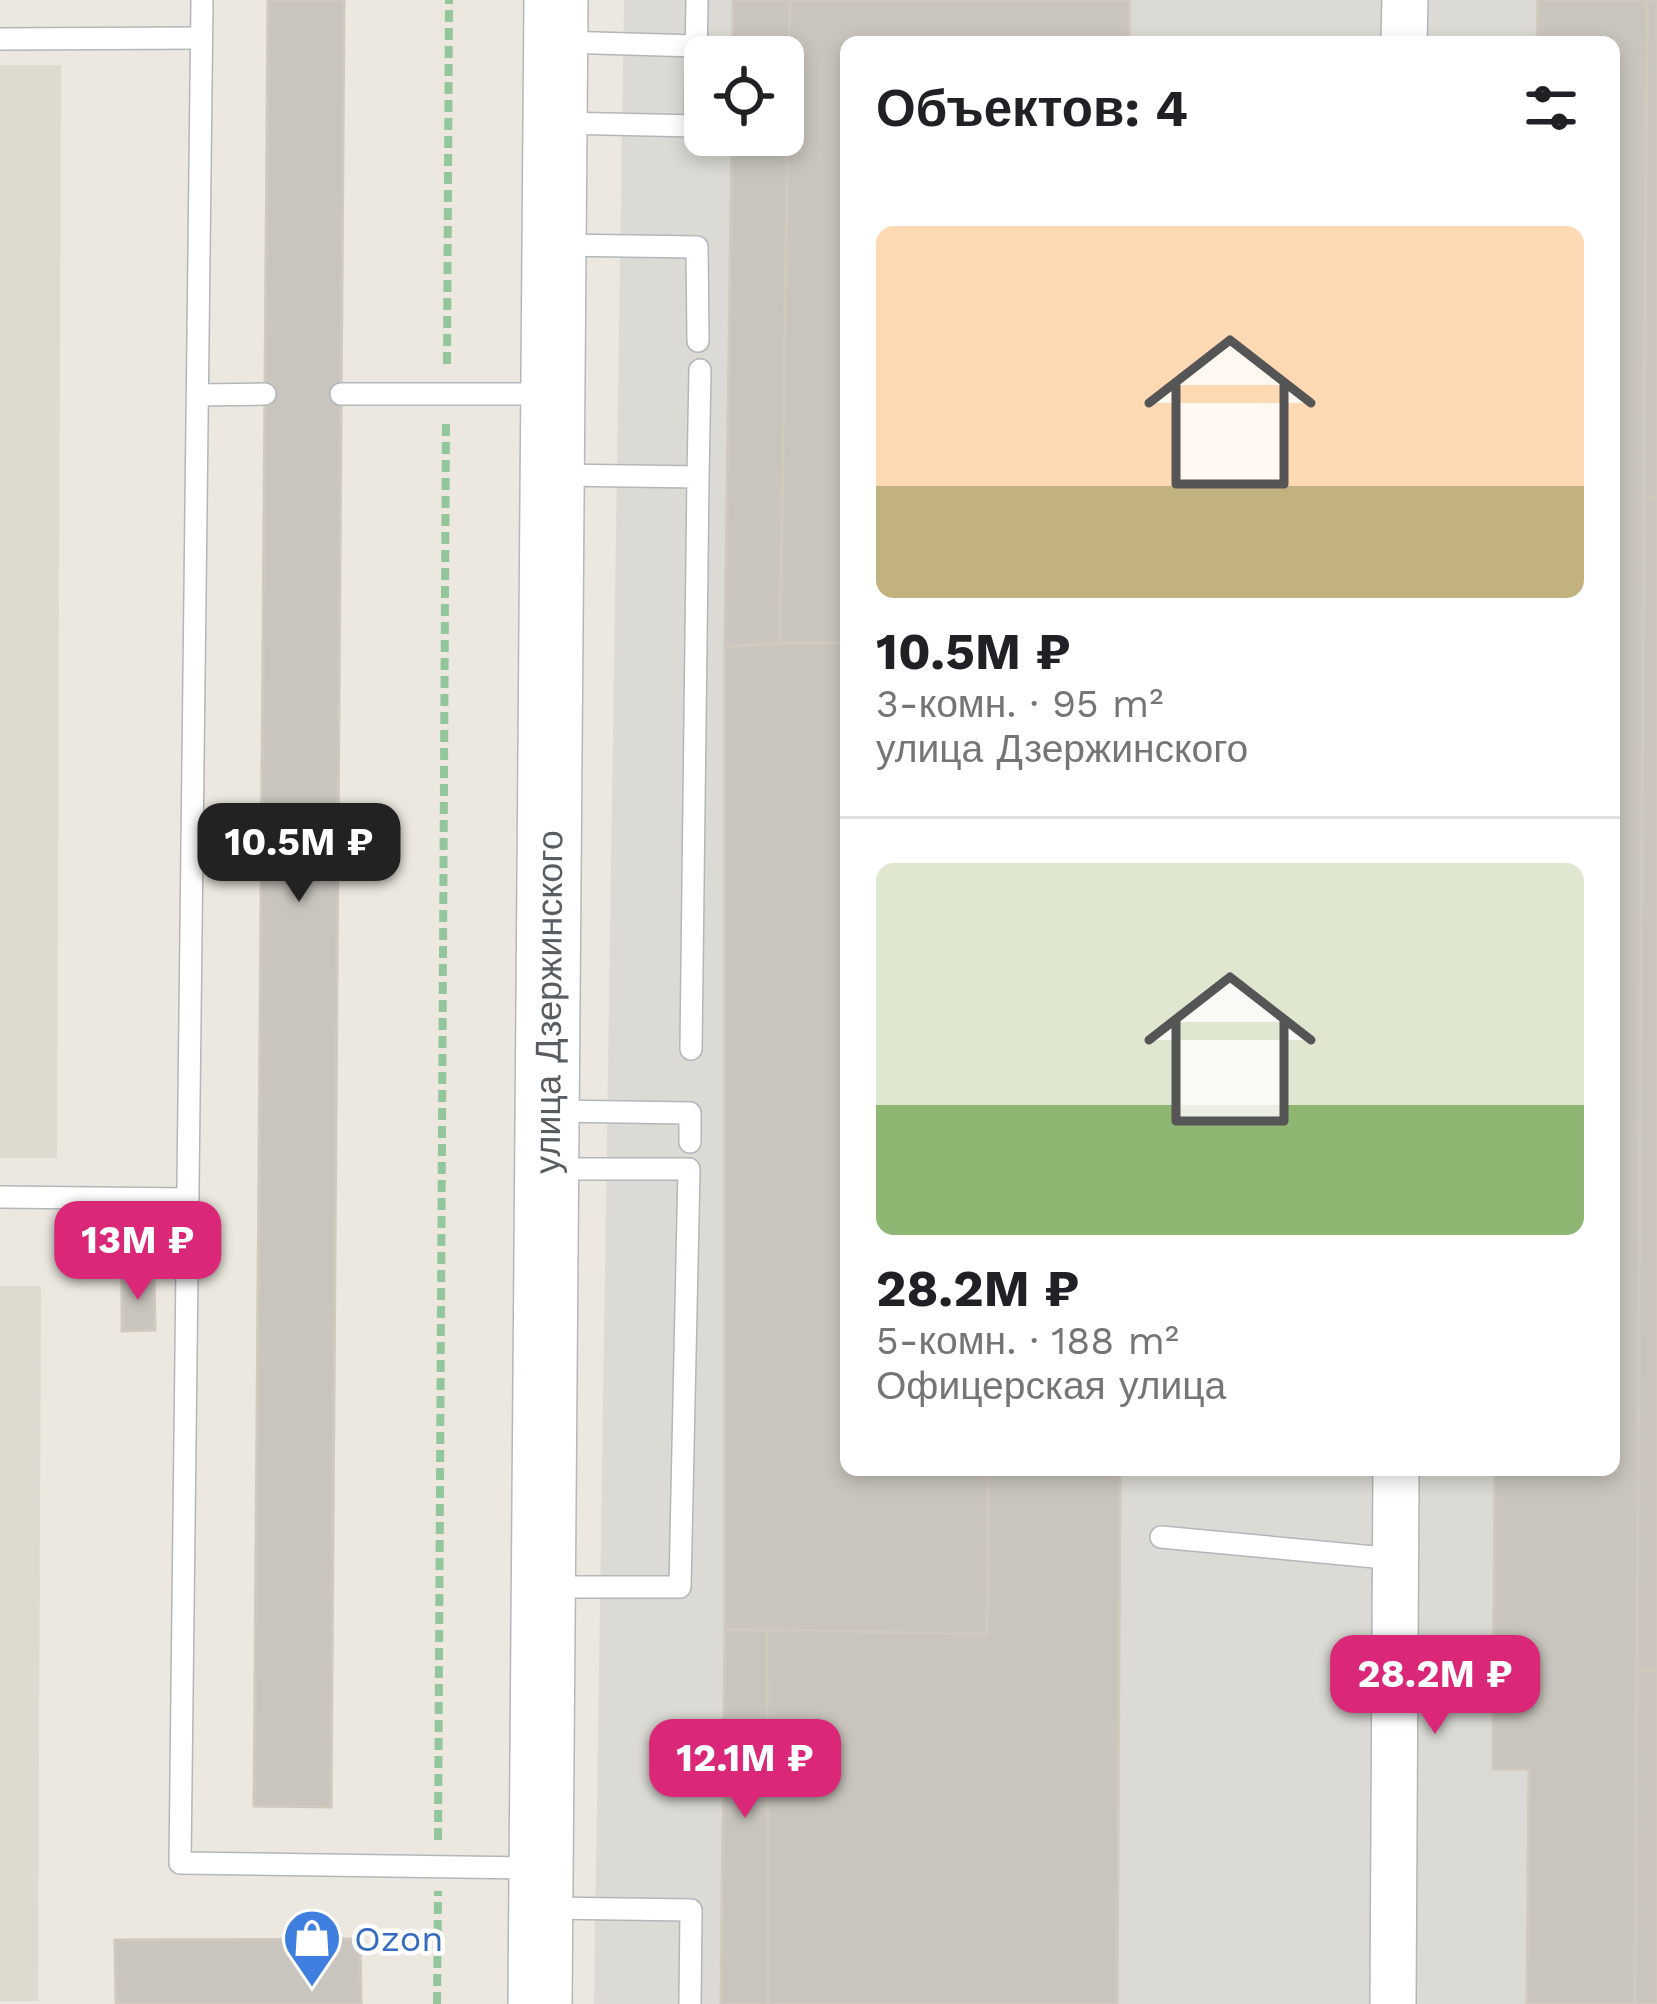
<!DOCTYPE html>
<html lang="ru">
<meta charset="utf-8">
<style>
body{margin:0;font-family:"Work Sans",sans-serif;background:#f2f2f2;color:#202124;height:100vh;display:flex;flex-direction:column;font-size:45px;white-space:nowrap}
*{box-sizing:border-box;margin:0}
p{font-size:39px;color:#757577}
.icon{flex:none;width:66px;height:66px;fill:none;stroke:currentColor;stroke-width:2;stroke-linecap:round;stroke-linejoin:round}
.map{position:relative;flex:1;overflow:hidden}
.sheet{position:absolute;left:840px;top:36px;width:780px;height:1440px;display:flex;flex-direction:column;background:#fff;border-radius:18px;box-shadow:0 6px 18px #0003}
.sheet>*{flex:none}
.fabs{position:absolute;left:684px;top:36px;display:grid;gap:24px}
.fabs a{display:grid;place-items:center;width:120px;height:120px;border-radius:18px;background:#fff;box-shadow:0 6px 18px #0003;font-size:60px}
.price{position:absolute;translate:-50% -102px;padding:0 27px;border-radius:24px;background:#db2777;color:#fff;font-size:39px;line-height:78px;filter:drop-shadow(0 3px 6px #0008)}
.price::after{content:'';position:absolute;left:50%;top:72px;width:36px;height:27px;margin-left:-18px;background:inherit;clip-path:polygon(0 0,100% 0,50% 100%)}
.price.selected{background:#222;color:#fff}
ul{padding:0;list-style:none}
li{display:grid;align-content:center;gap:24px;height:636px;padding:0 36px}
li+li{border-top:3px solid #e0e0e0}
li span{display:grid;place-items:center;height:372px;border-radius:18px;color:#555}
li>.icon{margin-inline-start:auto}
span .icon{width:216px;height:216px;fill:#fffc;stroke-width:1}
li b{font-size:51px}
h2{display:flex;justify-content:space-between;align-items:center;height:144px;padding:0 36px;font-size:51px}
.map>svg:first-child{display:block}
.industrial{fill:#dcdad4;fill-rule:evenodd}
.education{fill:#dedad0}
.building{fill:#c9c5be;stroke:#d1c9be;stroke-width:3}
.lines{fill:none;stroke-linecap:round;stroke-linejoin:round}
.service-casing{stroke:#b2b7bb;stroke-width:24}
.minor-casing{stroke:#b2b7bb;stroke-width:48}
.secondary-casing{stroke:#b3b8bd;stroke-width:66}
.path{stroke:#93c69d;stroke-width:8;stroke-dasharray:12 6;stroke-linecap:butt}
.service{stroke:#fff;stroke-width:21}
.minor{stroke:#fff;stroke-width:45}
.secondary{stroke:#fff;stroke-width:63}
.labels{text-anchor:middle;stroke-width:9;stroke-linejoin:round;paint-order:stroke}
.street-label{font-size:36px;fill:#585d61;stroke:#fff}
.shop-label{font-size:36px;fill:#366cbe;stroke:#fff;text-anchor:start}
</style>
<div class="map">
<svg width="1657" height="2004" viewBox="0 0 1657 2004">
<rect width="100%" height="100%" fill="#ece8df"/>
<path class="industrial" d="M624,0H1657V2004H594ZM846,42H1614V1470H846ZM705,57H783V135H705Z"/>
<g class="education">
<polygon points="0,65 61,65 57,1158 0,1158"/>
<polygon points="0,1286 41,1286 38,2001 0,2001"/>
</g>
<g class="building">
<polygon points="268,0 344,0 331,1807 254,1806"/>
<polygon points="733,0 790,0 780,643 725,647 732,135 783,135 783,57 733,57"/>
<polygon points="790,0 1129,0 1129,42 846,42 846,643 780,643"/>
<polygon points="1538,0 1647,0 1635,2004 1527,2004 1529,1769 1493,1769 1495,1470 1614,1470 1614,42 1537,42"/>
<polygon points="1647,0 1657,0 1657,498 1644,497"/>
<polygon points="1644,497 1657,498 1657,1670 1637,1671"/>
<polygon points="780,643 846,643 846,1470 989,1470 987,1634 725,1630 725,647"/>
<polygon points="154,1274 155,1330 122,1331 122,1275"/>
<polygon points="989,1470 1120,1470 1117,2004 768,2004 767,1630 987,1634"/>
<polygon points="725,1630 767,1630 768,2004 721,2004"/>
<polygon points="1657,1670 1657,2004 1635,2004 1637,1671"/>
<polygon points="360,1939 361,2004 116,2004 115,1940"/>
</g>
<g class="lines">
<defs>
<g id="service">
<polyline points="202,0 180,1863 536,1868"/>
<polyline points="0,39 201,38"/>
<polyline points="562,42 696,46"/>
<polyline points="562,123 695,126 697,0"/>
<polyline points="560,245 697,247 698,341"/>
<polyline points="341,394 545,394"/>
<polyline points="198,395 265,394"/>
<polyline points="559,475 698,477 691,1049"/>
<polyline points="698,477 700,370"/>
<polyline points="554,1111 690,1113 690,1142"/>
<polyline points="0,1197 188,1199"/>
<polyline points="1161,1537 1396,1559"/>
<polyline points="550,1587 680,1587 689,1169 554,1169"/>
<polyline points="548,1908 691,1910 690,2004"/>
</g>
<g id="minor">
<polyline points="1404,42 1405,0"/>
<polyline points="1393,2004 1396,1470"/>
</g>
<g id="secondary">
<path id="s1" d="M540,2004L556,0"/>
</g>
</defs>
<use href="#service" class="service-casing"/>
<use href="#minor" class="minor-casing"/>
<use href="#secondary" class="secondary-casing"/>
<g class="path">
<polyline points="447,364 449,0"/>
<polyline points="438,1840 446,421"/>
<polyline points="437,2004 438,1891"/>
</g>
<use href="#service" class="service"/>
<use href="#minor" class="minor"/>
<use href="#secondary" class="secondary"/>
</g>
<defs>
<symbol id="shop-pin" viewBox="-11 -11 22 30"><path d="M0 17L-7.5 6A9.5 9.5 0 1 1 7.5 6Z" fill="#3f7fe0" stroke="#fff"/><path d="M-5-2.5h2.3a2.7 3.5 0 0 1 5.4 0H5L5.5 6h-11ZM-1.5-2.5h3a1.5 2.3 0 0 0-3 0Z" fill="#fff"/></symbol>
</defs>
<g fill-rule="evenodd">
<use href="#shop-pin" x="279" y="1905" width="66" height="90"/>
</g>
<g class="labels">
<g class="street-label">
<text dy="13" stroke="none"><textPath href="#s1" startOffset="1002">улица Дзержинского</textPath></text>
</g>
<g class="shop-label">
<text x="354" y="1951">Ozon</text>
</g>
</g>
</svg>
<div class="fabs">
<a><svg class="icon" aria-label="locate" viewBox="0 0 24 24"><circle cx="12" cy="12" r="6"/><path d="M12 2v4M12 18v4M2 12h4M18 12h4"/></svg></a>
</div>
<b class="price selected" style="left:299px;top:905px">10.5M ₽</b>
<b class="price" style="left:138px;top:1303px">13M ₽</b>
<b class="price" style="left:1435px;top:1737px">28.2M ₽</b>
<b class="price" style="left:745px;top:1821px">12.1M ₽</b>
<section class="sheet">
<h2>Объектов: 4<svg class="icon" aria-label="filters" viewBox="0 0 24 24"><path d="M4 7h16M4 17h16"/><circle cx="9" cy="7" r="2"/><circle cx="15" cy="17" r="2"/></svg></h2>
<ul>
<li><span style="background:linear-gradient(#ffd9b3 70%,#c2b280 0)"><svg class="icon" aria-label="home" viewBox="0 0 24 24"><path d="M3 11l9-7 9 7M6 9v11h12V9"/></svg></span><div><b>10.5M ₽</b><p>3-комн. · 95 m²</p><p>улица Дзержинского</p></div></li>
<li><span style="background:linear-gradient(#dfe7d0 65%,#8fb573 0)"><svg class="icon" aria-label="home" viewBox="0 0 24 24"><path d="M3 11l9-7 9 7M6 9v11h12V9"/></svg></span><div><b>28.2M ₽</b><p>5-комн. · 188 m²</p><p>Офицерская улица</p></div></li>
</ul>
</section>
</div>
